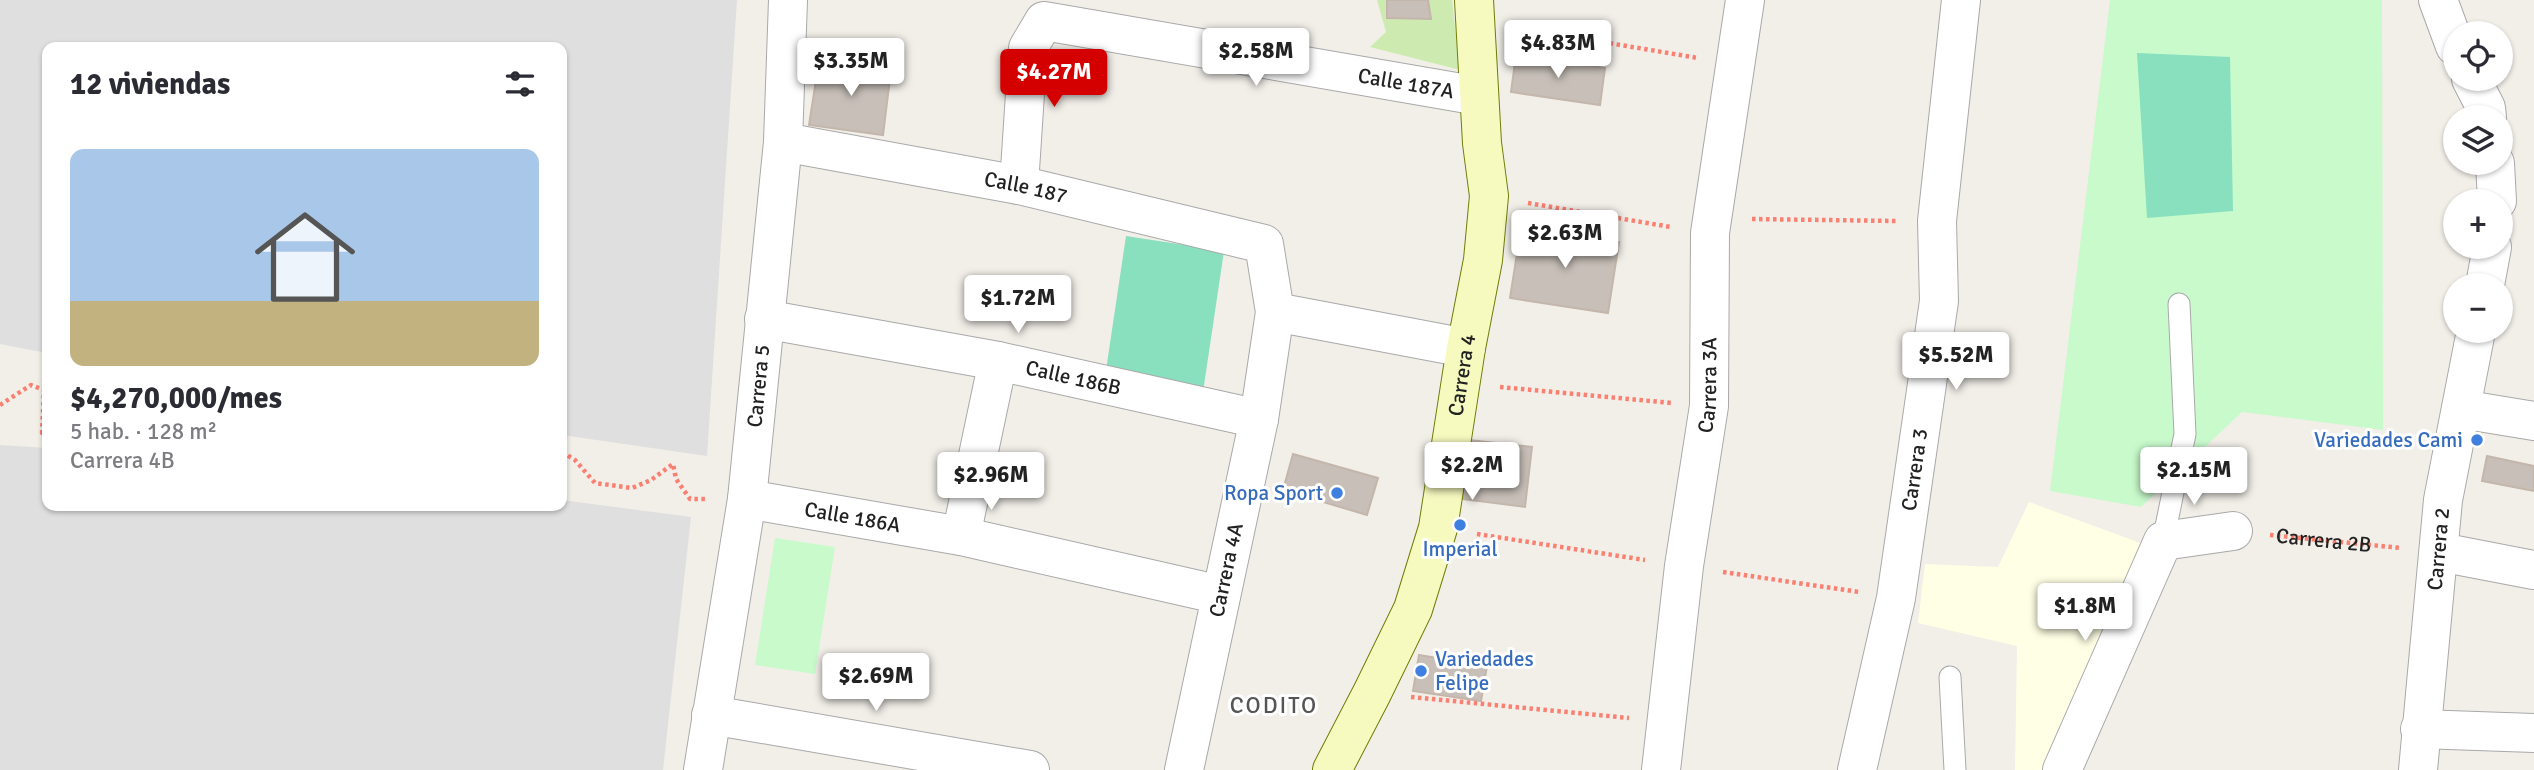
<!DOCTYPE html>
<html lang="es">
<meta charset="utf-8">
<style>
body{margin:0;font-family:Signika,sans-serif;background:#f2f2f3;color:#2b2b33;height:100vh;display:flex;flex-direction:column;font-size:26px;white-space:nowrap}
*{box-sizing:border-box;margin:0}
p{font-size:23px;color:#7c7c81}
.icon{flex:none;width:38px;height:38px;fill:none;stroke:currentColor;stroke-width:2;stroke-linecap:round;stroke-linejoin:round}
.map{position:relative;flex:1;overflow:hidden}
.panel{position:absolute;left:42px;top:42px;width:525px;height:469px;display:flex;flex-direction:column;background:#fff;border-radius:14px;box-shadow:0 2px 5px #0004}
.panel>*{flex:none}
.buttons{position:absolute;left:2443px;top:21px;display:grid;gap:14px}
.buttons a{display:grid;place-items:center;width:70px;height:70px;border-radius:50%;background:#fff;box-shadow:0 2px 5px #0004;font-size:35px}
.price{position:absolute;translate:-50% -60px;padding:0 16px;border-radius:7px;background:#fff;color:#222;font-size:23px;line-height:46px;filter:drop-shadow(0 2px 4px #0008)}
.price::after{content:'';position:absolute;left:50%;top:42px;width:21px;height:16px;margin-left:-10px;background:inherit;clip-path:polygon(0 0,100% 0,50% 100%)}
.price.current{background:#d40000;color:#fff}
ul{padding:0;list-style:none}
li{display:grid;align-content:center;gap:14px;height:371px;padding:0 28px}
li+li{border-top:2px solid #e1e1e2}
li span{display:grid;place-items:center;height:217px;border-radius:14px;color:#555}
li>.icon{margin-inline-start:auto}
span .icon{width:126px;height:126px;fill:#fffc;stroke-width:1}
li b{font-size:30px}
h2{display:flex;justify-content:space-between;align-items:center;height:84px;padding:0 28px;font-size:30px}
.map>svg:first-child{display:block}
.residential{fill:#e0dfdf}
.education{fill:#ffffe5}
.grass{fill:#cdebb0}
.park{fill:#c8facc}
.pitch{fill:#88e0be}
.building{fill:#c7bfb8;stroke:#c4b6ab;stroke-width:2}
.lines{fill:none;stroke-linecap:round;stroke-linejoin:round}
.lane-casing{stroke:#a9a9a9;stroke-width:23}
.street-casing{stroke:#a9a9a9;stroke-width:40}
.secondary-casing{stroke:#707d05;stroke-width:40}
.path{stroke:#fa8072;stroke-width:4.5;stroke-dasharray:3.5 3.5;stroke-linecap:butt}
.lane{stroke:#fff;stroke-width:21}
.street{stroke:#fff;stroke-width:38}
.secondary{stroke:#f7fabf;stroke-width:38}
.shop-dot{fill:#3f7fe0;stroke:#fff;stroke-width:2.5}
.labels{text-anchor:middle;stroke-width:6;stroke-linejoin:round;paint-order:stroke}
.street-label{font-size:21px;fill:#222;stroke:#fff}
.shop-label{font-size:21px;fill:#366cbe;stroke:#fff;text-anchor:end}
.neighbourhood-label{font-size:23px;letter-spacing:2px;fill:#555;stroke:#fff}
</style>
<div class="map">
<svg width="2534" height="770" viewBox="0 0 2534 770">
<rect width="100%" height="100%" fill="#f2efe9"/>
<g class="residential">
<polygon points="0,0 737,0 707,456 562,435 562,47 47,47 47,353 0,344"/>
<polygon points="0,445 47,448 47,506 562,506 562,500 691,517 663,770 0,770"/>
</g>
<polygon class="education" points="2029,502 2143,544 2042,770 2015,770 2017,646 1918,623 1925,564 1998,567"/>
<polygon class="grass" points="1377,0 1452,0 1460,70 1370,47 1386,32"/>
<g class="park">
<polygon points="2110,0 2382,0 2383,430 2242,412 2141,507 2050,491"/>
<polygon points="775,538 835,547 815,674 755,665"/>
</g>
<g class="pitch">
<polygon points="2137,53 2230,57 2233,211 2147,218"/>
<polygon points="1126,236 1224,251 1203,392 1105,377"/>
</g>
<g class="building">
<polygon points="1387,0 1428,0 1431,19 1387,18"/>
<polygon points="1516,55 1605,68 1600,105 1511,92"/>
<polygon points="819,61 891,70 883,135 809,125"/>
<polygon points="1521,228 1619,242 1608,313 1510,298"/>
<polygon points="1469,440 1532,447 1525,507 1462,499"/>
<polygon points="1293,454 1378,478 1367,515 1283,490"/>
<polygon points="2487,456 2534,466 2534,491 2482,481"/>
<polygon points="1419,655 1487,666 1481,701 1413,691"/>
</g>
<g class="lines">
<defs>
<g id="lane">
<polyline points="2163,541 2185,434 2179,304"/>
<polyline points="1950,677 1955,770"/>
</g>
<g id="street">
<polyline points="2438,0 2455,46"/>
<polyline points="2471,79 2486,108 2487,117"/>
<path id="s2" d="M783,142L1019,185L1264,244L1275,312L1259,419L1184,770"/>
<polyline points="2495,163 2497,201"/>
<path id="s3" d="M1019,185L1028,48L1044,21L1479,96"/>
<polyline points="2485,285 2492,247"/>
<polyline points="1275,312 1466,348"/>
<path id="s4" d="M764,319L998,361L1259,419"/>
<polyline points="2461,409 2534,421"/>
<path id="s5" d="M747,499L961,536L1221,595"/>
<polyline points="961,536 998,361"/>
<polyline points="2440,552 2534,570"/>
<polyline points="711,715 1030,770"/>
<polyline points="2420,729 2534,733"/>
<path id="s6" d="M703,770L747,499L783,142L788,0"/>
<path id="s7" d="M1661,770L1684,566L1709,406L1710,233L1745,0"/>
<path id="s8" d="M1857,770L1896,598L1939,301L1937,221L1961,0"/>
<polyline points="2062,770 2163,541 2233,531"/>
<path id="s9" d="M2418,770L2443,500L2476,331"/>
</g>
<g id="secondary">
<path id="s10" d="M1332,770L1372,693L1413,609L1438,528L1466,348L1483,260L1489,196L1482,143L1474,0"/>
</g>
</defs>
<use href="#lane" class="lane-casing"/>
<use href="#street" class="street-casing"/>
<use href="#secondary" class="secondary-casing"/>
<g class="path">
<polyline points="1513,27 1698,58"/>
<polyline points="1528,203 1671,227"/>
<polyline points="1752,219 1897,221"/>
<polyline points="1500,387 1672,403"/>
<polyline points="0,405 31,385 44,390 42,433 47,433"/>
<polyline points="562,452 575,460 595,483 632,488 651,480 673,464 676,479 690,499 708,499"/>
<polyline points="1477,534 1645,560"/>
<path id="s1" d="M2270,535L2401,548"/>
<polyline points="1723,572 1859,592"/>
<polyline points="1411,697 1629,718"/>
</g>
<use href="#lane" class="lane"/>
<use href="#street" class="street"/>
<use href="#secondary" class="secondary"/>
</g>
<g class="shop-dot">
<circle cx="2477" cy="440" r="7"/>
<circle cx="1337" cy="493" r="7"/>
<circle cx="1460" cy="525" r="7"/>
<circle cx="1421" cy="671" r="7"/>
</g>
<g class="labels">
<g class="street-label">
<text dy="7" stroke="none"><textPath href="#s3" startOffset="536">Calle 187A</textPath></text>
<text dy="7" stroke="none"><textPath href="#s2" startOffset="247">Calle 187</textPath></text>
<text dy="7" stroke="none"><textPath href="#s10" startOffset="420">Carrera 4</textPath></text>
<text dy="7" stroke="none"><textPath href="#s4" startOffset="315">Calle 186B</textPath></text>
<text dy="7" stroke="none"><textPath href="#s7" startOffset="388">Carrera 3A</textPath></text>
<text dy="7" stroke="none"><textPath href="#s6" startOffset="388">Carrera 5</textPath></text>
<text dy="7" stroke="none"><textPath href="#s8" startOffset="306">Carrera 3</textPath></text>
<text dy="7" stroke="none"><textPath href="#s5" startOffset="107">Calle 186A</textPath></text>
<text dy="7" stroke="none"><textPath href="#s1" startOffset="54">Carrera 2B</textPath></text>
<text dy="7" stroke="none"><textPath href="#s9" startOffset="222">Carrera 2</textPath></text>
<text transform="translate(1226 570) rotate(-78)" y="7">Carrera 4A</text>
</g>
<g class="shop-label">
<text x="2463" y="447">Variedades Cami</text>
<text x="1323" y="500">Ropa Sport</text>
<text x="1460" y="556" text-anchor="middle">Imperial</text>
<text x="1435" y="666" text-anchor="start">Variedades<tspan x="1435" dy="24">Felipe</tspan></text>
</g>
<g class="neighbourhood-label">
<text x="1274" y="713">CODITO</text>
</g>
</g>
</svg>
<div class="buttons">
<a><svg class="icon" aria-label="locate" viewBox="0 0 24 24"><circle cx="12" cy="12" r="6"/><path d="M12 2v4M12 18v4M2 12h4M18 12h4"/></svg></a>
<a><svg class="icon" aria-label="layers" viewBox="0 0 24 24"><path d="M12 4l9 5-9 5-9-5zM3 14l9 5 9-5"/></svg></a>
<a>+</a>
<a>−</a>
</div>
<b class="price" style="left:1558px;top:80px">$4.83M</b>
<b class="price" style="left:1256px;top:88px">$2.58M</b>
<b class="price" style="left:851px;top:98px">$3.35M</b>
<b class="price current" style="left:1054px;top:109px">$4.27M</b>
<b class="price" style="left:1565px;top:270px">$2.63M</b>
<b class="price" style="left:1018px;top:335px">$1.72M</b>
<b class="price" style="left:1956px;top:392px">$5.52M</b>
<b class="price" style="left:1472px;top:502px">$2.2M</b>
<b class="price" style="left:2194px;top:507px">$2.15M</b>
<b class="price" style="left:991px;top:512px">$2.96M</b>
<b class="price" style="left:2085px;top:643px">$1.8M</b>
<b class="price" style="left:876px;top:713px">$2.69M</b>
<section class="panel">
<h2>12 viviendas<svg class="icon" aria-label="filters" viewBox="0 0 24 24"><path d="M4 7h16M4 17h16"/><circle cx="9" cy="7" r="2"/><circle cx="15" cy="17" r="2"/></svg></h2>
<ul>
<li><span style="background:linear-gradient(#a9c7e8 70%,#c2b280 0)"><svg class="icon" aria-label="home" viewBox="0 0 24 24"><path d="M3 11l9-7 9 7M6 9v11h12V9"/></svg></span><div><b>$4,270,000/mes</b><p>5 hab. · 128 m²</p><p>Carrera 4B</p></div></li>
</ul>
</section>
</div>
